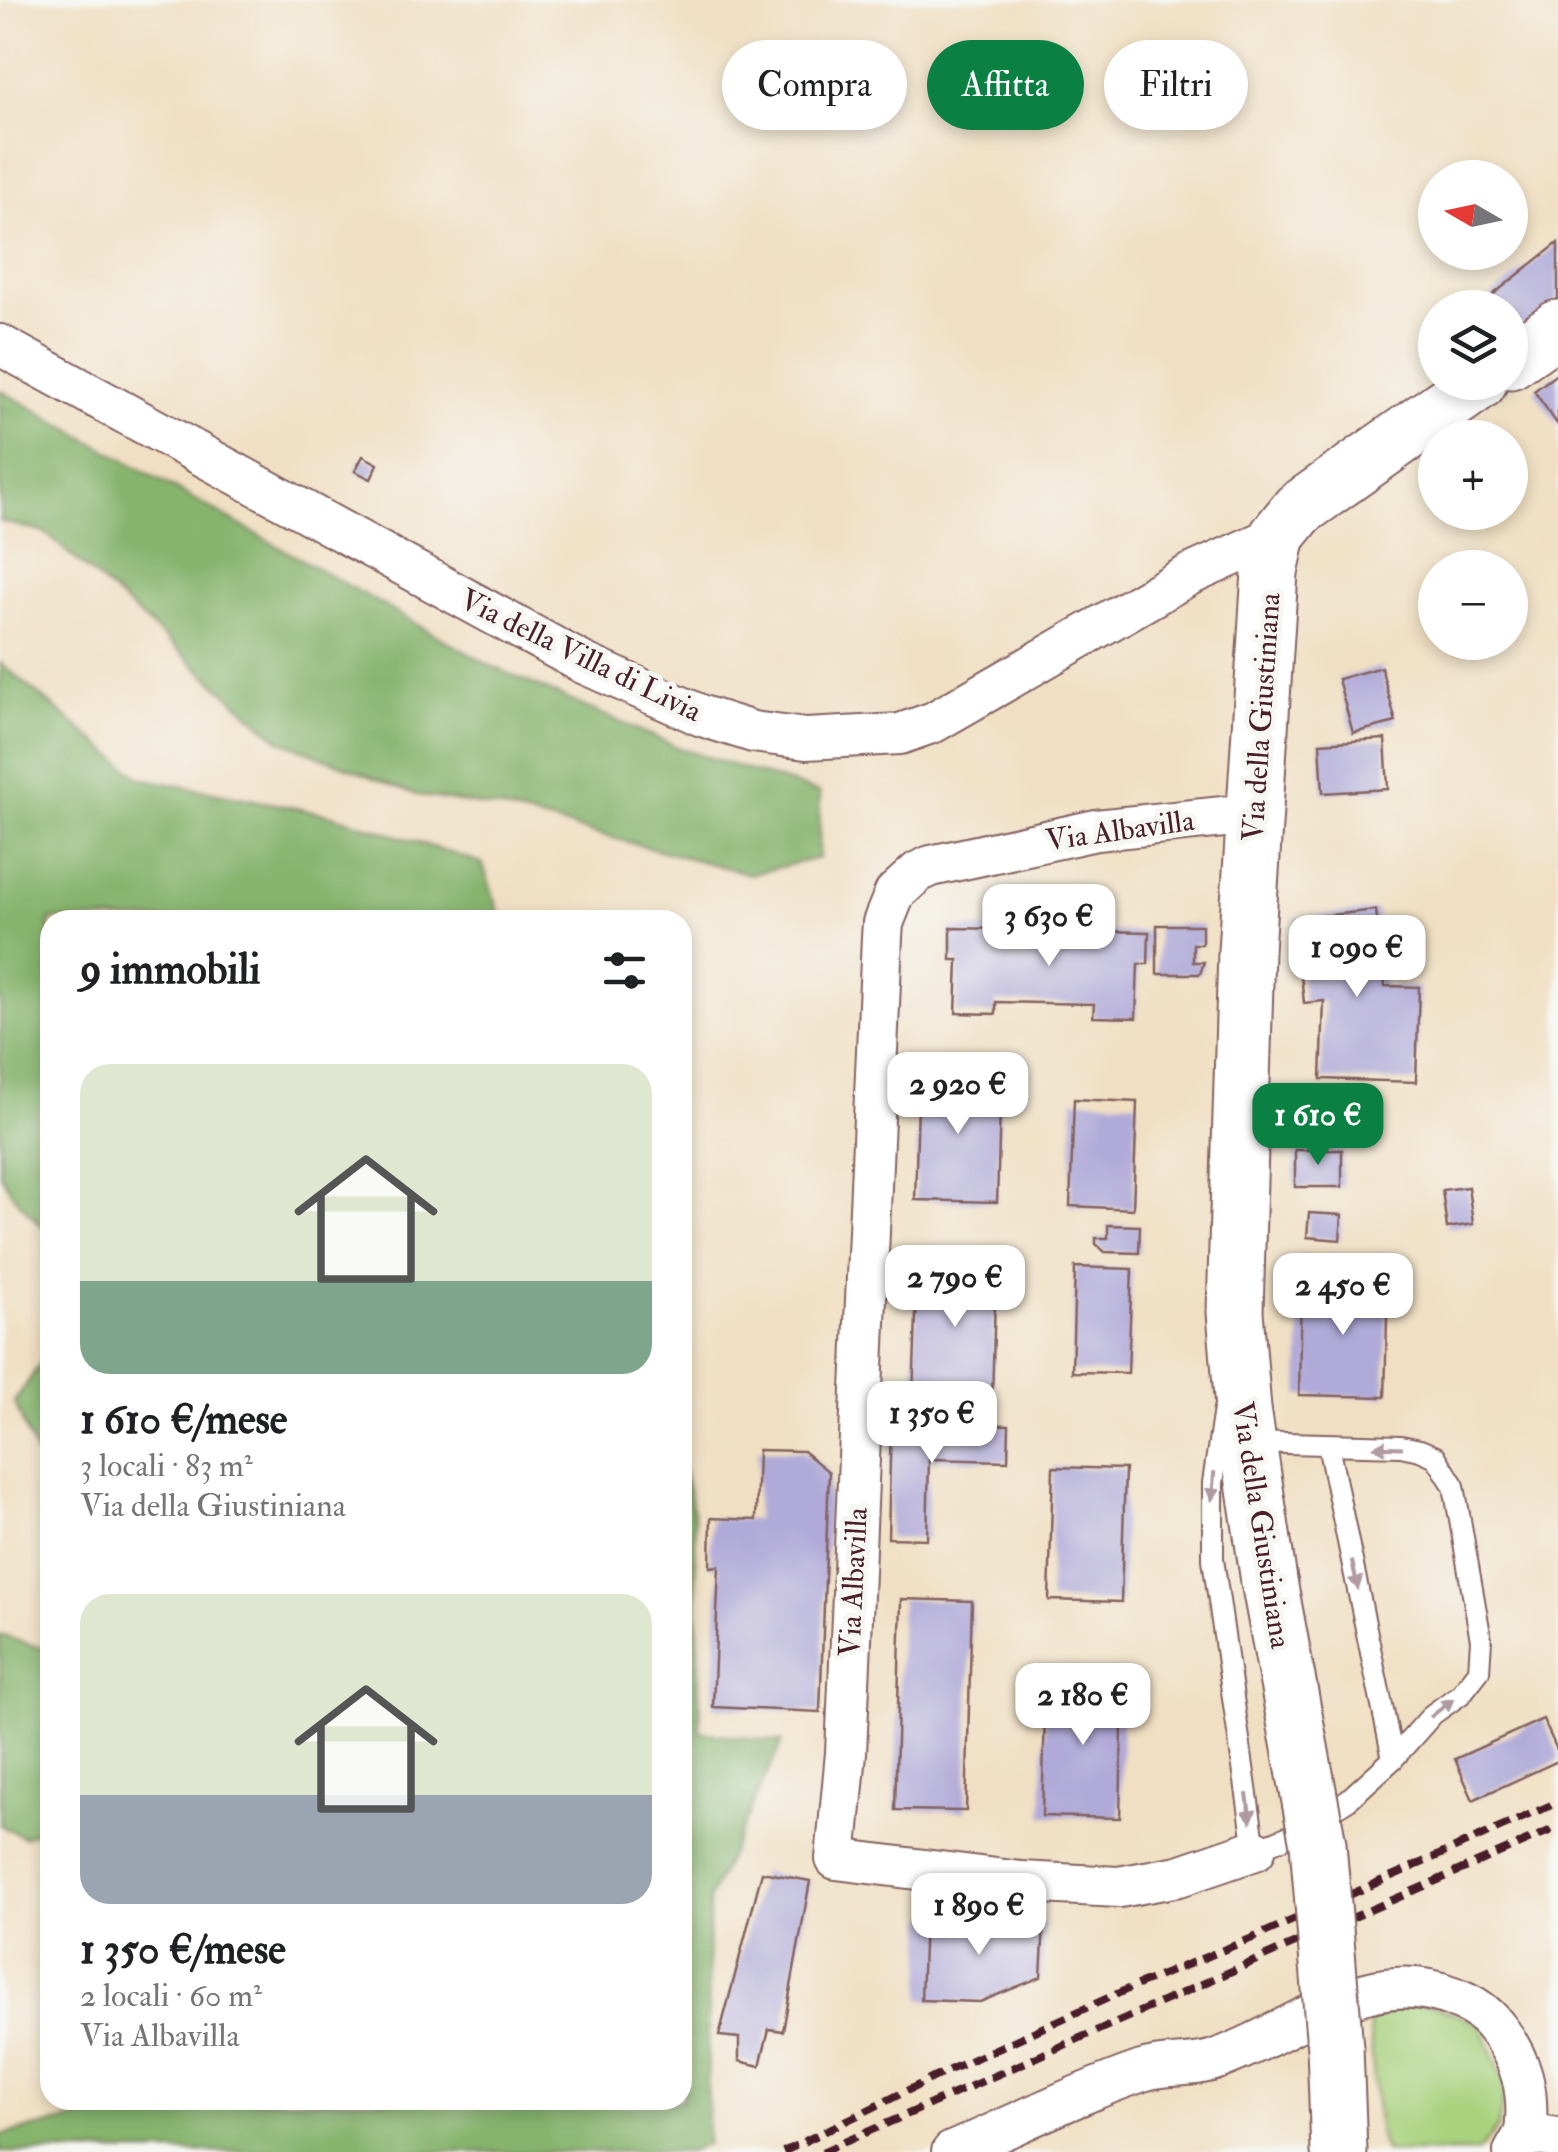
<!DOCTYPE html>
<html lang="it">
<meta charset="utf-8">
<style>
body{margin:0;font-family:"IM FELL Double Pica",serif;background:#f2f2f2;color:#202124;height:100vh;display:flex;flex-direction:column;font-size:38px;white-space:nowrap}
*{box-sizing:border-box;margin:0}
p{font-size:32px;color:#757577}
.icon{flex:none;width:55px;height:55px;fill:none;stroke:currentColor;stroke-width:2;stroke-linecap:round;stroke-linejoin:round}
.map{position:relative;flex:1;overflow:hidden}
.sheet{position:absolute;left:40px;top:910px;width:652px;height:1200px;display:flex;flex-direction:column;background:#fff;border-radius:30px;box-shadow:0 5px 15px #0003}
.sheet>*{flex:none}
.hud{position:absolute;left:722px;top:40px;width:685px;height:90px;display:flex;gap:20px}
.needle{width:65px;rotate:279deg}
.controls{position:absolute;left:1418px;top:160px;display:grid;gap:20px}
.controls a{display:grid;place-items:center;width:110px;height:110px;border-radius:50%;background:#fff;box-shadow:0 5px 15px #0003;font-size:50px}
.price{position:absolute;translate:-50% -85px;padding:0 22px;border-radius:20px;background:#fff;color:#222;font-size:32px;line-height:65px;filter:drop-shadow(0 2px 5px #0008)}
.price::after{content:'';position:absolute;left:50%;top:60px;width:30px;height:22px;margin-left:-15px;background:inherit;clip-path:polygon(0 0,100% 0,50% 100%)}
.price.on{background:#0b8043;color:#fff}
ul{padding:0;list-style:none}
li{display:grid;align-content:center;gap:20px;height:530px;padding:0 40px}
li span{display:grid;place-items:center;height:310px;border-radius:30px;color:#555}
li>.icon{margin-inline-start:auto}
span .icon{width:180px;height:180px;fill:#fffc;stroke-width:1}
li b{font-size:42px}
h2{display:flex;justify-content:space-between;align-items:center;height:120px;padding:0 40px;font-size:42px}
.tag{padding:0 35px;border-radius:45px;background:#fff;box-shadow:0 5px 15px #0003;font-size:35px;line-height:90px}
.tag.on{background:#0b8043;color:#fff}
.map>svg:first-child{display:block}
.green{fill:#a8d27e;stroke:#797854;stroke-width:2.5}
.forest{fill:#86b46d;stroke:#686a4c;stroke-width:2.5}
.building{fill:#b0aad8}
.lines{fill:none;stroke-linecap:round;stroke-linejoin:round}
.lane-casing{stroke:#846260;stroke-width:24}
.street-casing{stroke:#846260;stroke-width:44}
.secondary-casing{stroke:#846260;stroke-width:59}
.lane{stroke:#fff;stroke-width:20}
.street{stroke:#fff;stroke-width:40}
.secondary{stroke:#fff;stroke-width:55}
.rail{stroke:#4a1f2b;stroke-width:8;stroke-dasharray:15 8;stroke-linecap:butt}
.secondary-bridge-casing{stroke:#846260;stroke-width:59;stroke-linecap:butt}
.secondary-bridge{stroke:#fff;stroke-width:55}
.oneway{fill:#ae9aa0}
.labels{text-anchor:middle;stroke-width:10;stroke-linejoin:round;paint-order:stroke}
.street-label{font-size:30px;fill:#4a1f2b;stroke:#f6f6f2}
</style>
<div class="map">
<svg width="1558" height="2152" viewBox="0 0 1558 2152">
<rect width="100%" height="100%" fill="#f6f6f2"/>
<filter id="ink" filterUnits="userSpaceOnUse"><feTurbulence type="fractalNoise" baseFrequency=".01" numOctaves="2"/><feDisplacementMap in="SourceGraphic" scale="20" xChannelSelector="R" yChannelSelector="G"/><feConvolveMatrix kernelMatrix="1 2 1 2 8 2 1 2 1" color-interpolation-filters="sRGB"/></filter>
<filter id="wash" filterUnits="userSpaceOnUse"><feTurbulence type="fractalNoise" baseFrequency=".0048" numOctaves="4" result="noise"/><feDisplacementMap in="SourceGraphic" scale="40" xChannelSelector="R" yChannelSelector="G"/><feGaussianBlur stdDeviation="2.25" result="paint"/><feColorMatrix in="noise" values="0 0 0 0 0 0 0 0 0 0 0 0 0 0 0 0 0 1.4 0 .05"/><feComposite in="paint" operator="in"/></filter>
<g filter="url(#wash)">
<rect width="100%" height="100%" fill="#f0dfc2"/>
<polygon class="green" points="1432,2005 1480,2024 1506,2085 1498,2127 1478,2152 1386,2152 1379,2136 1368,2011 1385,2006"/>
<g class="forest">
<polygon points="0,390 491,666 682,749 820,793 819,858 750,874 502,809 417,795 279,740 46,533 0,521"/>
<polygon points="0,663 140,778 332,815 482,863 502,920 50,920 50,1235 12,1194 0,1173"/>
<polygon points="50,1350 50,1466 37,1457 14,1402"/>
<polygon points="683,1469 694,1516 700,1732 782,1742 709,1899 707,2144 689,2152 0,2152 0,2135 167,2100 682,2100"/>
<polygon points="0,1635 50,1651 50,1826 23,1837 0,1825"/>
</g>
<g id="blocks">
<g class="building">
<polygon points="1558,243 1558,299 1517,332 1510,322 1510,308 1498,308 1490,297"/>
<polygon points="1558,373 1558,425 1534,391"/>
<polygon points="363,456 378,464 371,479 355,471"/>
<polygon points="1381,667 1396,722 1353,733 1338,679"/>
<polygon points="1385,739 1388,789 1323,793 1320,743"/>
<polygon points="1376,910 1385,986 1419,987 1416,1082 1321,1079 1324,1001 1304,1003 1295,919"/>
<polygon points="1157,925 1202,925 1202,944 1193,944 1193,962 1204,962 1200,974 1157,974"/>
<polygon points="951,928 1149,932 1148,964 1138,964 1136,1018 1093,1017 1094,1004 996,1002 996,1014 956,1013 958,960 951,960"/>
<polygon points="919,1072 1001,1074 997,1202 915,1200"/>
<polygon points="1074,1099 1137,1102 1133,1209 1070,1206"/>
<rect x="1295" y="1150" width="47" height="37"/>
<polygon points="1468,1187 1473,1224 1447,1228 1442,1190"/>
<polygon points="1309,1213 1342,1215 1340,1240 1307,1237"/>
<polygon points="1108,1225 1140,1226 1139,1253 1105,1252 1096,1244 1096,1238 1108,1238"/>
<polygon points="918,1262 996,1264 992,1399 913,1396"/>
<polygon points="1075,1267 1132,1269 1128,1373 1072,1372"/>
<polygon points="1301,1279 1388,1280 1385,1397 1299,1395"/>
<polygon points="891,1423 1009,1425 1008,1461 929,1459 927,1539 888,1538"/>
<polygon points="758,1450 803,1451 829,1472 820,1712 713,1707 719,1566 710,1567 711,1518 756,1520"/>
<polygon points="1053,1467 1125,1469 1121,1602 1049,1600"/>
<polygon points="901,1599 972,1601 966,1811 895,1810"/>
<polygon points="1046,1678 1123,1680 1120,1818 1042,1816"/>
<polygon points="1543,1719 1558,1752 1558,1761 1473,1800 1455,1759"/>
<polygon points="762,1872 810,1881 783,2031 769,2029 760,2066 739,2061 739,2038 719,2036"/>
<polygon points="924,1917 1044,1922 1041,1977 980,2002 921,2000"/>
</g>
</g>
</g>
<g filter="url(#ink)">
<use href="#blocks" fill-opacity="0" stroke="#846260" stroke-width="2.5"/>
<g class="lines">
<defs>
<g id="lane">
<polyline points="1224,1409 1213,1483 1213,1559 1255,1850 1294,1834 1349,1799 1393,1759 1433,1714 1461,1694 1479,1671 1481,1640 1454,1486 1436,1457 1420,1450 1401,1446 1249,1442"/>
<polyline points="1328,1445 1393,1759"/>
</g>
<g id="street">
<polyline points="0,345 583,663 702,716 753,732 806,739 900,734 934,722 1189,575 1278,535"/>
<polyline points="1253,814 1096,830 931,866 918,872 895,893 883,923 882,937 846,1753 836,1859 1021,1882 1119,1887 1179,1876 1255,1850"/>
<path d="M952,2152C1015,2125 1078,2093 1142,2071C1166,2063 1194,2068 1217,2059C1293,2033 1369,1962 1453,1997C1470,2003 1485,2012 1496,2027C1522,2060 1530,2092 1525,2133"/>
<polyline points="1514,2152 1525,2133 1558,2138"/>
</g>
<g id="secondary">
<polyline points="1510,361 1558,328"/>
<polyline points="1269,1581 1243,1409 1235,1312 1246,951 1270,572 1278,535 1299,509 1479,382"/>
<polyline points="1335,2048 1339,2152"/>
</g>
</defs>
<use href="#lane" class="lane-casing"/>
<use href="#street" class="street-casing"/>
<use href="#secondary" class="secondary-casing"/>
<use href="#lane" class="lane"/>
<use href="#street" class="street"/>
<use href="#secondary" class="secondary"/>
<g class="rail">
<polyline points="783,2152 943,2073 1130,1988 1255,1937 1558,1802"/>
<polyline points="822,2152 1558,1827"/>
</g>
<defs>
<polyline id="secondary-bridge" points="1269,1581 1318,1844 1335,2048"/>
</defs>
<use href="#secondary-bridge" class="secondary-bridge-casing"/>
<use href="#secondary-bridge" class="secondary-bridge"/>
</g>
<defs><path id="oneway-solid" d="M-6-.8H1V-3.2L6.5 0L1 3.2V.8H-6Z" transform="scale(2.5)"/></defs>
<g class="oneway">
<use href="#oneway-solid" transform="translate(1388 1447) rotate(-178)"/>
<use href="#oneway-solid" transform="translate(1213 1486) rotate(95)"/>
<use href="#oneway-solid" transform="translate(1355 1575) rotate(78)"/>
<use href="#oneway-solid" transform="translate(1442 1708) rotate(-38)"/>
<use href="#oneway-solid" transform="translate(1249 1808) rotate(82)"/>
</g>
</g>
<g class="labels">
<g class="street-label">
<text transform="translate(581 655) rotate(26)" y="10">Via della Villa di Livia</text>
<text transform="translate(1261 717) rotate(-86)" y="10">Via della Giustiniana</text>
<text transform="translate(1120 830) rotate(-8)" y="10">Via Albavilla</text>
<text transform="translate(1262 1525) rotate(81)" y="10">Via della Giustiniana</text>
<text transform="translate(853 1582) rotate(-87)" y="10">Via Albavilla</text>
</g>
</g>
</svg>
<div class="controls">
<a><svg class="needle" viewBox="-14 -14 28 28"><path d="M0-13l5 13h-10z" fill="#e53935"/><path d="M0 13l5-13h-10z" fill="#757577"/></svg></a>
<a><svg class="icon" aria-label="layers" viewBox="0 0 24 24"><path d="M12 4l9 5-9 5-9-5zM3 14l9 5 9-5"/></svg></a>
<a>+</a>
<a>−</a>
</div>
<b class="price" style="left:1049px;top:969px">3 630 €</b>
<b class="price" style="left:1357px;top:1000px">1 090 €</b>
<b class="price" style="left:958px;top:1137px">2 920 €</b>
<b class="price on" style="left:1318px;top:1168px">1 610 €</b>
<b class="price" style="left:955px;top:1330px">2 790 €</b>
<b class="price" style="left:1343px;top:1338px">2 450 €</b>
<b class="price" style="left:932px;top:1466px">1 350 €</b>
<b class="price" style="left:1083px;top:1748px">2 180 €</b>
<b class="price" style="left:979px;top:1958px">1 890 €</b>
<div class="hud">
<a class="tag">Compra</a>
<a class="tag on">Affitta</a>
<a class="tag">Filtri</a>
</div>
<section class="sheet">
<h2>9 immobili<svg class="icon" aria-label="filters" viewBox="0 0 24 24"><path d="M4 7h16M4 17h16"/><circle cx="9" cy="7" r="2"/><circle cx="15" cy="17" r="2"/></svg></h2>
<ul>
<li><span style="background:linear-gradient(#dfe7d0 70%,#7fa58c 0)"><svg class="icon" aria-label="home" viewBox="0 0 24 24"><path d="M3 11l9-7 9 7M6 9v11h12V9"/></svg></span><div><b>1 610 €/mese</b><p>3 locali · 83 m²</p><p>Via della Giustiniana</p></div></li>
<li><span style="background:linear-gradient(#dfe7d0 65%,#9aa5b1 0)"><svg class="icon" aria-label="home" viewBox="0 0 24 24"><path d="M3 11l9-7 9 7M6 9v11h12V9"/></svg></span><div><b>1 350 €/mese</b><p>2 locali · 60 m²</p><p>Via Albavilla</p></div></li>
</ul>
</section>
</div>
